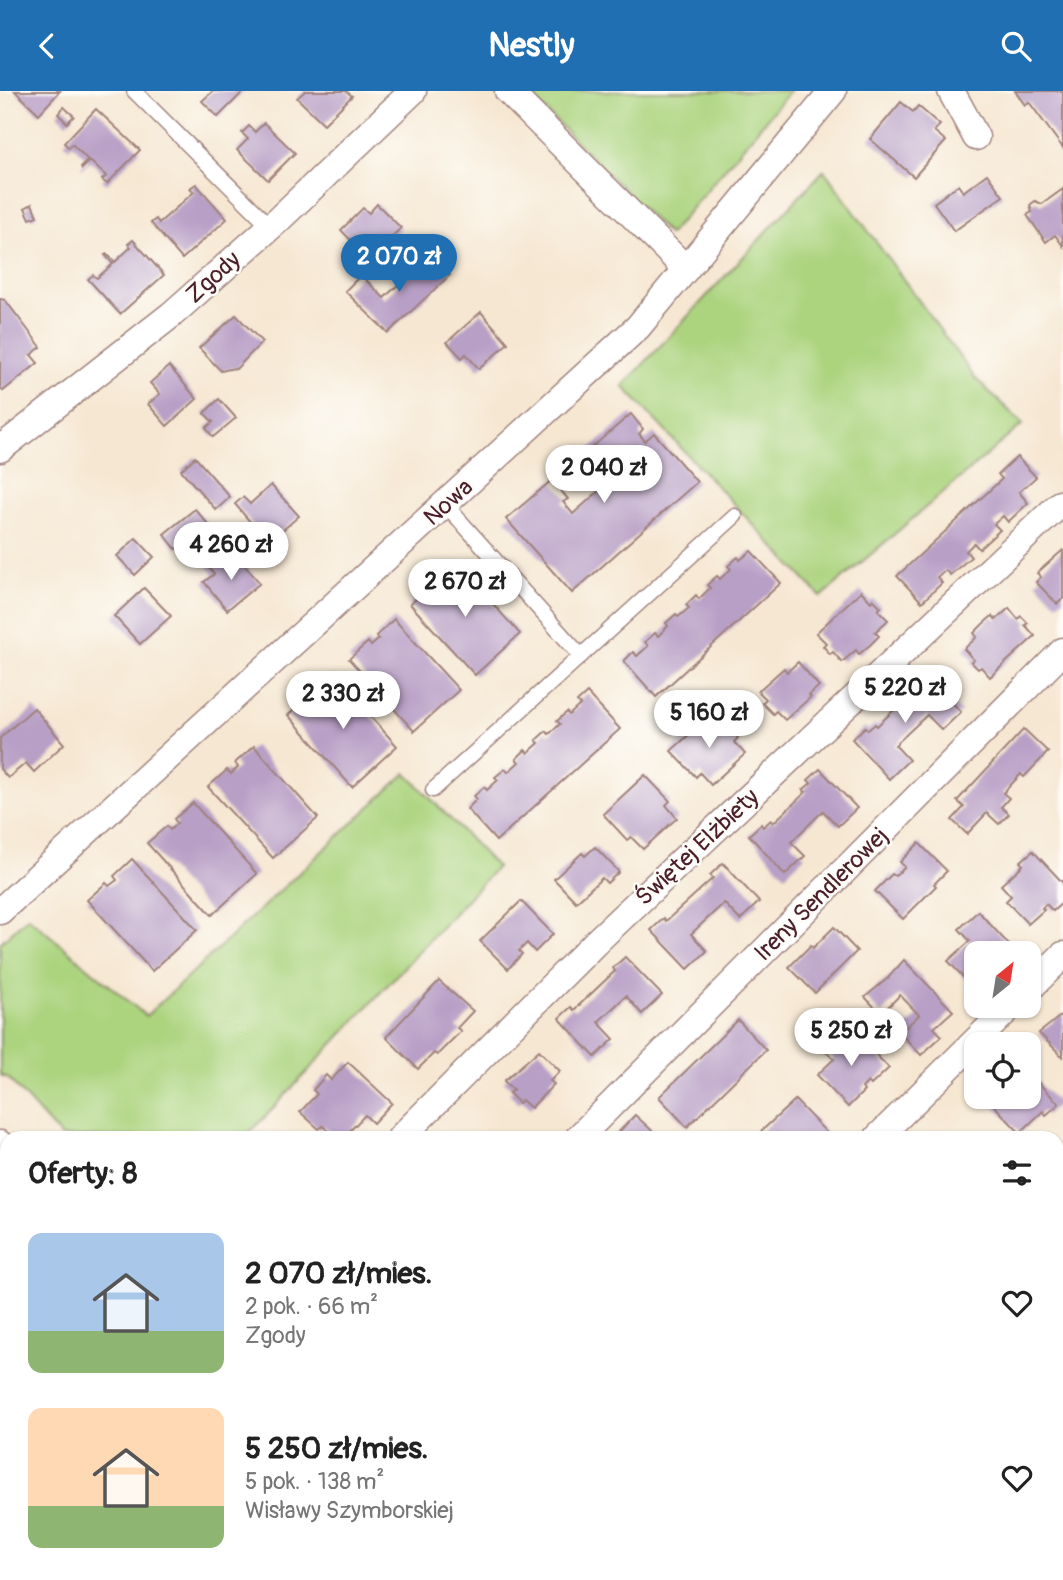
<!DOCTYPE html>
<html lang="pl">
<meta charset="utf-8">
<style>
body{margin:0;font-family:Pangolin,sans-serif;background:#f6f6f6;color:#222;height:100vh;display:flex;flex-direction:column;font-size:26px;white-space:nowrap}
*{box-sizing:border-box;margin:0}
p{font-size:23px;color:#767676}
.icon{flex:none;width:38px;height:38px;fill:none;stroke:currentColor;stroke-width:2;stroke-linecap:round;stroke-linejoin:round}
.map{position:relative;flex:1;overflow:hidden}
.sheet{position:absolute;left:0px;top:1040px;width:1064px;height:450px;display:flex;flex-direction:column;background:#fff;border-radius:21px 21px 0 0;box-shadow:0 2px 5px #0004}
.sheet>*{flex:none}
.needle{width:46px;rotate:30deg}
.buttons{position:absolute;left:964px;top:850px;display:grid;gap:14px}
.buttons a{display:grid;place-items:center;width:77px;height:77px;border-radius:14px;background:#fff;box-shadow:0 2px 5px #0004;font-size:35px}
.price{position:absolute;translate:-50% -60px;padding:0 16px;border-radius:24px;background:#fff;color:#222;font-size:23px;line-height:46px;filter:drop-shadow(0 2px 4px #0008)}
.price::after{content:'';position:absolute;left:50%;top:42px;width:21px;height:16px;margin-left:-10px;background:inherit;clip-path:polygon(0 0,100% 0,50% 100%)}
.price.on{background:#1f6fb2;color:#fff}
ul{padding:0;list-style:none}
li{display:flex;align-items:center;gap:21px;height:175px;padding:0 28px}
li span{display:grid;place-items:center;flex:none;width:196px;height:140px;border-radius:14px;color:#555}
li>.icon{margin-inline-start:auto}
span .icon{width:84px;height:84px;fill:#fffc;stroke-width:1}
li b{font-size:30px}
h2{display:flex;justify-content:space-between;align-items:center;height:84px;padding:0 28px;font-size:30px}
header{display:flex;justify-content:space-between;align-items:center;height:91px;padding:0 28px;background:#1f6fb2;color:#fff;font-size:32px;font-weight:700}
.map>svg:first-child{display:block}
.green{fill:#acd47f;stroke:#7b7a55;stroke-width:2}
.building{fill:#b89fc6}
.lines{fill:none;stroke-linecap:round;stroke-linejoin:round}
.service-casing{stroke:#a0837e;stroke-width:17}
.minor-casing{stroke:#a0837e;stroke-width:29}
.service{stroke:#fff;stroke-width:14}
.minor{stroke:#fff;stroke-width:26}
.labels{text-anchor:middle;stroke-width:5;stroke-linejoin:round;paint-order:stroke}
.street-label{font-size:24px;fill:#4a1f2b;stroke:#fdfcf7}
</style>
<header><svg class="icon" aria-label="back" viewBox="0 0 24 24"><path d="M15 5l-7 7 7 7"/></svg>Nestly<svg class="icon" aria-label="search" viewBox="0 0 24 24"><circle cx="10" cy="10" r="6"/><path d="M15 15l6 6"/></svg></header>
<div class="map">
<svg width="1063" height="1489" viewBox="0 0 1063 1489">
<rect width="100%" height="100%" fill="#fdfcf7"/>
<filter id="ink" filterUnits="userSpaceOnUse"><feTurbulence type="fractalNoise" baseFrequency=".0143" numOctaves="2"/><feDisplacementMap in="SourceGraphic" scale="14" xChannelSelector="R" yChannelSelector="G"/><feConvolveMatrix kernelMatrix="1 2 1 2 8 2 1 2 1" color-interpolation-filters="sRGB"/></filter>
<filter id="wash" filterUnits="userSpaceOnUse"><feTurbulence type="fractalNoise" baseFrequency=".00686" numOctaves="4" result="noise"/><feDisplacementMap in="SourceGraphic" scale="28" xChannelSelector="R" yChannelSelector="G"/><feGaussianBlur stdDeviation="1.57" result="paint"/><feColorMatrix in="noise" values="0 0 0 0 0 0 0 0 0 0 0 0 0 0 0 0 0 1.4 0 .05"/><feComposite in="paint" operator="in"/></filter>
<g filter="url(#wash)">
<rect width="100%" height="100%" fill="#f6e7d2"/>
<g class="green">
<polygon points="526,0 790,0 669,144"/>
<polygon points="824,79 975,287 1023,333 821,506 623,295"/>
<polygon points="406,682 497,776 266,1025 244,1046 61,1046 8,987 0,984 0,852 28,826 146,925"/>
<polygon points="1057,1450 1063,1455 1063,1489 944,1489 951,1482 1057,1482"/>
</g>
<g id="blocks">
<g class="building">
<polygon points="15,0 60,0 39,23"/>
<polygon points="213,0 244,0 218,26 202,10"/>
<polygon points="305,0 346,0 352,5 324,33 297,7"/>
<polygon points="1015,0 1063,0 1063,57 1029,11 1025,14"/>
<polygon points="901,11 913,21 918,15 940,34 934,40 946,50 914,86 870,48"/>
<polygon points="64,16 74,25 67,32 58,23"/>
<polygon points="96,18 140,59 107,93 102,89 106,85 90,70 82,78 81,76 88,69 72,53 69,57 64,52"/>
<polygon points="264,32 295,62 268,89 237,59 248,48 242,42 249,35 255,41"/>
<polygon points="987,83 1003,105 954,140 934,112 958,94 963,101"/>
<polygon points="196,93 227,128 182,168 151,132 156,128 159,132 176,117 194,101 190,97"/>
<polygon points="1063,98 1063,155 1055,144 1046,151 1027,124 1032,121 1030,114 1035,110 1042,113"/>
<polygon points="32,113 37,125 30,128 25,117"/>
<polygon points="377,113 401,137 365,171 355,160 358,157 341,139 363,117 369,122"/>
<polygon points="133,149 164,184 120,223 88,188 93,184 97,187 113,173 105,164 107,163 115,171 131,156 128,153"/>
<polygon points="431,163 450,184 388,242 345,200 361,184 384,207"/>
<polygon points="0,208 5,209 41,256 31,264 38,272 3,300 0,296"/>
<polygon points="481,221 508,252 479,278 466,263 462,267 447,251"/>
<polygon points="236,224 262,251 236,278 234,277 221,280 199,257"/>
<polygon points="169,275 197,308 167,335 148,313 160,303 150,292"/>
<polygon points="219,308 236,327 213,346 206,337 213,331 204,322"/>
<polygon points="631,323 643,338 639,343 645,350 654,342 697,391 572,502 506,428 552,389 568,408 563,411 573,423 609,391 584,363"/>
<polygon points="195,366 230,406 216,419 181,379"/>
<polygon points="1017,366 1036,386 1019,401 1028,412 1008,431 1003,425 994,433 1000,439 979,458 974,452 966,460 971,466 950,484 945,479 937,486 942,492 922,511 897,485 1002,388 998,383"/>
<polygon points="271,394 299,425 268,452 235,413 243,406 250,413"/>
<polygon points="195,418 208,433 176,458 164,443"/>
<polygon points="136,447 154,466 135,484 117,465"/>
<polygon points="1063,459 1063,508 1057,513 1036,491 1041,486 1037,482"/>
<polygon points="751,460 781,492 656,606 624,570 633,561 637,565 648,555 645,551 655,542 658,545 668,535 666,532 676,523 678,526 689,517 686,514 696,504 699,508 710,497 707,494 717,485 720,488 731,478 728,475 738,466 740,469"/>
<polygon points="236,464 260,492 227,519 204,491 214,483 208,476 217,469 222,475"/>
<polygon points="456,472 520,543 475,584 410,513 430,496 433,499 440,493 437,489"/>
<polygon points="144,497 171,525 140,553 114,525"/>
<polygon points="861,500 871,511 873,508 881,516 878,519 888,529 875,541 879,545 870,554 859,563 856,559 842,571 833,561 830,563 823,555 826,552 816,542"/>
<polygon points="1009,517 1018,528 1021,525 1028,532 1025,534 1035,545 990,586 981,576 978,578 971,571 974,569 964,558 977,546 974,542 983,533 992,525 996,529"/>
<polygon points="394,528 459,599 414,640 349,568 368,551 371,555 379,548 376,545"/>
<polygon points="798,571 819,595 809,604 811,606 785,629 776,620 773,623 762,612 766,608 758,600 784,577 787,581"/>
<polygon points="924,581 961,621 942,639 927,624 895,654 909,669 889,688 852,648 865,636 868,639 875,633 877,635 909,605 907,603 914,596 912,593"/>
<polygon points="333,584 397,655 352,696 288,624 307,608 310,611 317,604 314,601"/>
<polygon points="587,602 620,638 496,750 467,718 477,708 474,705 484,696 487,699 498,689 495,686 505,678 508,681 519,671 516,668 525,659 528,662 539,652 536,649 546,640 549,643 560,633 557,630 567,621 569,624 580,614 577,611"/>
<polygon points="34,617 64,653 34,681 26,672 8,687 0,678 0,647"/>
<polygon points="714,621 738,647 734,651 745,663 711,694 700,682 696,686 671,660"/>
<polygon points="1024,638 1048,661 1024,686 1021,683 1003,702 1009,707 1001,716 1009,723 999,733 987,722 967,743 952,729 964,716 957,710"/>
<polygon points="254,655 318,727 273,767 208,696 227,679 231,683 238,676 235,672"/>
<polygon points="820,678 857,717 838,735 823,720 791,751 805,765 785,784 749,744 761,733 763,736 771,729 773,732 806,701 803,699 811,692 808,689"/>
<polygon points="645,684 670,710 666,714 677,727 643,758 631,746 627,749 603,723"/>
<polygon points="193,712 257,783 212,824 147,752 167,735 170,739 177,732 174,728"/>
<polygon points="919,752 947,780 934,793 936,795 903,828 875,800 892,783 895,785 905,776 900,771"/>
<polygon points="595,756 619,781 607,792 602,787 576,811 554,788 582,762 585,765"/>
<polygon points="1033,760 1063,792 1063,811 1053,820 1046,813 1042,817 1044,819 1028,833 1006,810 1011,805 1001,794 1023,774 1020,771"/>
<polygon points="132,768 197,839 152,880 87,809 106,792 109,795 117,789 114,785"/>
<polygon points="723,772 759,811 740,829 724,812 691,843 707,860 688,878 651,839 664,827 666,830 713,787 710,784"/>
<polygon points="521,810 553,843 535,861 527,852 519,860 522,863 508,878 480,850"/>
<polygon points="978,820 1011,856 1003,863 976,863 976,882 968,891 948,870 970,850 959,838"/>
<polygon points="834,836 857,860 815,902 789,876 811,854 813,857"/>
<polygon points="625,866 662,904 642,923 626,905 598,931 614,948 595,966 559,927 571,916 574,919 615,880 613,877"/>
<polygon points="904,869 953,920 934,937 942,945 921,964 900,942 919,924 900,904 881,923 865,906 888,887"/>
<polygon points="439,890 473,920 457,937 461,940 437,964 434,962 418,978 386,946"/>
<polygon points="1063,923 1063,966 1039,942"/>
<polygon points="738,929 766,959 687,1036 659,1006"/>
<polygon points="850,937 889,977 871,994 868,991 862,997 864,1000 848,1016 817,984 834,968 826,960"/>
<polygon points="539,959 560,980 550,990 554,993 531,1017 522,1009 519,1012 509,1002 513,999 504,990"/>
<polygon points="348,971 392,1012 373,1032 365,1024 344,1046 335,1046 323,1035 319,1038 300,1021 317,1003 313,999 326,984 331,989"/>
<polygon points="1029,982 1059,1013 1046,1024 1043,1020 1020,1042 986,1006 1029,1006"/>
<polygon points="795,1009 826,1041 819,1046 755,1046"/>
<polygon points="635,1024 659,1046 614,1046"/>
<polygon points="7,1168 7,1230 0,1225 0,1178"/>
<polygon points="1057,1290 1063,1296 1063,1334 1057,1328"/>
<polygon points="6,1334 7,1377 0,1383 0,1338"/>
<polygon points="13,1482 25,1482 31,1489 11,1489 8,1486"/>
<polygon points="75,1482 98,1482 90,1489 81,1489"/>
<polygon points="186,1482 229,1482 235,1489 178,1489"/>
<polygon points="278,1482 319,1482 324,1487 329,1482 338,1482 344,1489 284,1489"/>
</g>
</g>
</g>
<g filter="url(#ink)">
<use href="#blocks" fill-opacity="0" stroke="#a0837e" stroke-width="2"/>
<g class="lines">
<defs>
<g id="service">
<polyline points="134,0 270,135"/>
<polyline points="445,413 581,565"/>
<polyline points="433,699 735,425"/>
<polyline points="241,1482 247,1489"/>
</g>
<g id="minor">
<polyline points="508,0 686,178"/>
<polyline points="951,0 976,46"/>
<polyline points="0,358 171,224 277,130 413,0"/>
<polyline points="0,820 638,236 833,0"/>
<polyline points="1029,898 1063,864"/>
<polyline points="401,1046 599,848 1060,413"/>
<polyline points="579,1046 1063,560"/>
<polyline points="878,1046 1011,915"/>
<polyline points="0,1053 7,1060"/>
<polyline points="0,1293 7,1295"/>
<polyline points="0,1439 7,1433"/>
<polyline points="672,1482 681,1489"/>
<polyline points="143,1489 150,1482"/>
<polyline points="514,1489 520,1482"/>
<polyline points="931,1489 937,1482"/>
</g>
</defs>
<use href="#service" class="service-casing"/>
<use href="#minor" class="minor-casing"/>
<use href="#service" class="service"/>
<use href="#minor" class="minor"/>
</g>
</g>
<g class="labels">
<g class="street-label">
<text transform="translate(213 186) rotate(-42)" y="8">Zgody</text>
<text transform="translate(448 411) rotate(-42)" y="8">Nowa</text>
<text transform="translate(697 756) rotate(-43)" y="8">Świętej Elżbiety</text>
<text transform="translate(821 803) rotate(-45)" y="8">Ireny Sendlerowej</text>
</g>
</g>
</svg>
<div class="buttons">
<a><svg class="needle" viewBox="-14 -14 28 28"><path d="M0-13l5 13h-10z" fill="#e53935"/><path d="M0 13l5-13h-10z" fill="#767676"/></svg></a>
<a><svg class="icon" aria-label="locate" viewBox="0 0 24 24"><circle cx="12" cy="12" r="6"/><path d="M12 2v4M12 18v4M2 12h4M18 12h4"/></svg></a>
</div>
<b class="price on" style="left:399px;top:203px">2 070 zł</b>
<b class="price" style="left:604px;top:414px">2 040 zł</b>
<b class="price" style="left:231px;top:491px">4 260 zł</b>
<b class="price" style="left:465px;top:528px">2 670 zł</b>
<b class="price" style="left:905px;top:634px">5 220 zł</b>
<b class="price" style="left:343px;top:640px">2 330 zł</b>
<b class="price" style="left:709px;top:659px">5 160 zł</b>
<b class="price" style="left:851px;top:977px">5 250 zł</b>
<section class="sheet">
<h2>Oferty: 8<svg class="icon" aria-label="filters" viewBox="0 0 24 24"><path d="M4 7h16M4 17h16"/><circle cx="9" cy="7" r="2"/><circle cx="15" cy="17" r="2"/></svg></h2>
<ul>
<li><span style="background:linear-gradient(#a9c7e8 70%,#8fb573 0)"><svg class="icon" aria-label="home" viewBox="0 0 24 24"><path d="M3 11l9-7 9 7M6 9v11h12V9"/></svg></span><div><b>2 070 zł/mies.</b><p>2 pok. · 66 m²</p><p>Zgody</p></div><svg class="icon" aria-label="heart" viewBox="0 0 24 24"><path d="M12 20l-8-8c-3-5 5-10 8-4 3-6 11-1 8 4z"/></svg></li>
<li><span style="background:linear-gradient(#ffd9b3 70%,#8fb573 0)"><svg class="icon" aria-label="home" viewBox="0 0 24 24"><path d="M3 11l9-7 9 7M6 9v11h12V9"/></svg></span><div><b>5 250 zł/mies.</b><p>5 pok. · 138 m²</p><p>Wisławy Szymborskiej</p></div><svg class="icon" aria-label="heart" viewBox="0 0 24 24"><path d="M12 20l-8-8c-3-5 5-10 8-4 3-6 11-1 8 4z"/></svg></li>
</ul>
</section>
</div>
